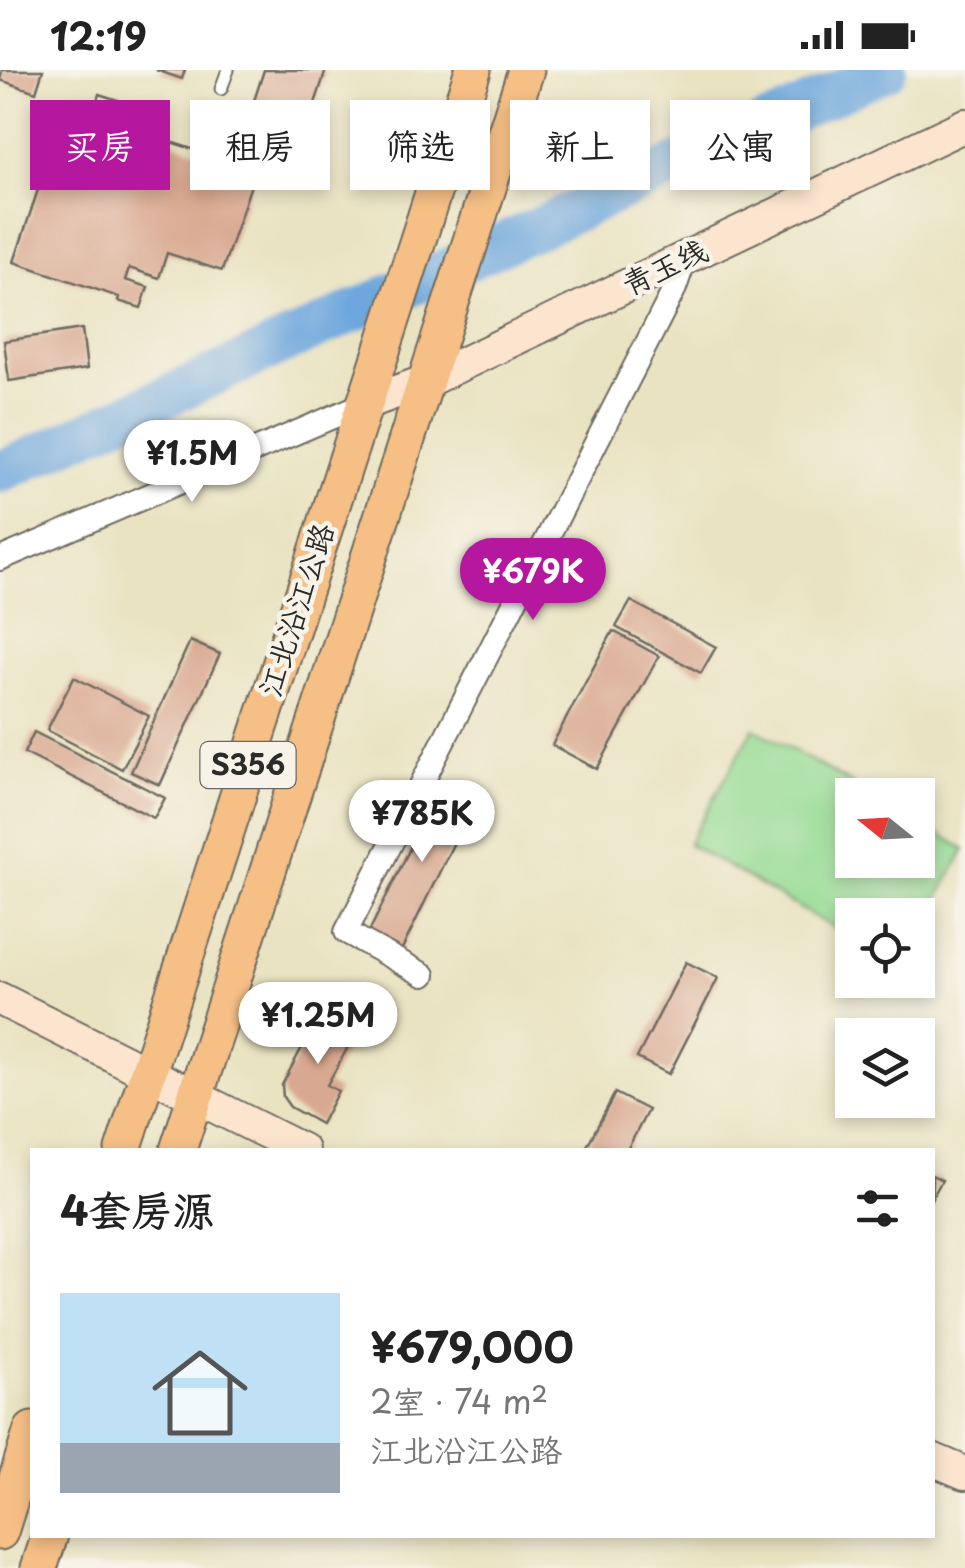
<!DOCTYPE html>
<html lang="zh">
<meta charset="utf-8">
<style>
body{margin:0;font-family:"Playpen Sans","LXGW WenKai TC",sans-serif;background:#f6f6f6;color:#222;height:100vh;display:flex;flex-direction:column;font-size:38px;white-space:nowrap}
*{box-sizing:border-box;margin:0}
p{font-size:32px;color:#767676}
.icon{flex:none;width:55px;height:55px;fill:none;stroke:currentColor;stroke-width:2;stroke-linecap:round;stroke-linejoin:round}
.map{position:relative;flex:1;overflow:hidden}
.sheet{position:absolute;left:30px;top:1078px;width:905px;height:390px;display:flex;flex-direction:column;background:#fff;border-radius:0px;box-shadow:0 5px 15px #0003}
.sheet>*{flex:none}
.top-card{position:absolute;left:30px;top:30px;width:905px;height:90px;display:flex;gap:20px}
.needle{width:65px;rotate:288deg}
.controls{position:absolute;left:835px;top:708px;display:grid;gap:20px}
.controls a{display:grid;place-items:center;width:100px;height:100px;border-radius:0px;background:#fff;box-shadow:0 5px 15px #0003;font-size:50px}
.price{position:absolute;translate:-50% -85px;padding:0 22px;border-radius:35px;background:#fff;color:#222;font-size:32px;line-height:65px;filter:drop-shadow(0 2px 5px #0008)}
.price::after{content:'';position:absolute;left:50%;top:60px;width:30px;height:22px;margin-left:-15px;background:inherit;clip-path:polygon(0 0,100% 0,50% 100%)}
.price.selected{background:#b5179e;color:#fff}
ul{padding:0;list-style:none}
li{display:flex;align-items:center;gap:30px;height:250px;padding:0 30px}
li+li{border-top:2px solid #e0e0e0}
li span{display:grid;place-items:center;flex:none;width:280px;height:200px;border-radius:0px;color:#555}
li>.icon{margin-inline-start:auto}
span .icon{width:120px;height:120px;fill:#fffc;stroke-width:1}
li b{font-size:42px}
h2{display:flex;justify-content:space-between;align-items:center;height:120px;padding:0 30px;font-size:42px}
.tag{padding:0 35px;border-radius:0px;background:#fff;box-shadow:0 5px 15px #0003;font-size:35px;line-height:90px}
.tag.selected{background:#b5179e;color:#fff}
.status{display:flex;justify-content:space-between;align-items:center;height:70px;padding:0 50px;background:#fff;direction:ltr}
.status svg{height:28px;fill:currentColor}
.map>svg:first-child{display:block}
.green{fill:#97dc95;stroke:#618460;stroke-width:2.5}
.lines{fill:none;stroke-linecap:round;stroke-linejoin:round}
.river{stroke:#6ea7dd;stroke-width:42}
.building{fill:#d9a890}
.lane-casing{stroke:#6e6b60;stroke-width:15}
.street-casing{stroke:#6e6b60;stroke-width:26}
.secondary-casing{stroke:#6e6b60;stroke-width:36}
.primary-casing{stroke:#6e6b60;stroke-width:39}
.lane{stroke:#fff;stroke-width:11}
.street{stroke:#fff;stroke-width:22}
.secondary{stroke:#fbe5cf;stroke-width:32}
.primary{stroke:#f5bf86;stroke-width:35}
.labels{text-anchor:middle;stroke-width:9;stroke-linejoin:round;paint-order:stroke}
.shield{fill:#f7f3e8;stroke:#686764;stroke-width:2.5}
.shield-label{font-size:28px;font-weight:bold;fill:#2b2b2b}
.street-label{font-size:30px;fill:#2b2b2b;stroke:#f7f3e8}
</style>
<div class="status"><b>12:19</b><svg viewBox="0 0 49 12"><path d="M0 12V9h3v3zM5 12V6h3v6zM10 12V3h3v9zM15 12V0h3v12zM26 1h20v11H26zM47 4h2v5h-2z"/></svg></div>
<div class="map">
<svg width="965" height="1498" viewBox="0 0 965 1498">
<rect width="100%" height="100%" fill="#f7f3e8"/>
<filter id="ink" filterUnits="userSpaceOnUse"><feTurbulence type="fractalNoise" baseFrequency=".01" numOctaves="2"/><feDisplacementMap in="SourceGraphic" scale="20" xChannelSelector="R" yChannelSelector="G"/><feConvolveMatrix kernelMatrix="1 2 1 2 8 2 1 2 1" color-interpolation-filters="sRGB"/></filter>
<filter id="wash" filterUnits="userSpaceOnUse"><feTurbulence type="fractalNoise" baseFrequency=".0048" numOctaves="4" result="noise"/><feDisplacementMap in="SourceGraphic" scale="40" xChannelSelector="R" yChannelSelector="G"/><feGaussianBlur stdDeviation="2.25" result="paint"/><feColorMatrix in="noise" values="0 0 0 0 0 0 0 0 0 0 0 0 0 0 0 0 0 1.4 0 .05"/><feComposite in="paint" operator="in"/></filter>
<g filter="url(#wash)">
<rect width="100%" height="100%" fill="#eae3c2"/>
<polygon class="green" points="754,658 871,725 852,725 852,790 918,790 918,752 965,779 918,864 918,845 852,845 852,868 688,774"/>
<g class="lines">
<polyline class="river" points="0,402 886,0"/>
</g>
<g id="blocks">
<g class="building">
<polygon points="2,0 43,0 36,22 0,10"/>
<polygon points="156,0 185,0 182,9"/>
<polygon points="264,0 326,0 309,52 253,34"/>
<polygon points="99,24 158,43 145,83 165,89 171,72 256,100 222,201 167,183 159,208 129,198 125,210 148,217 141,238 118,231 119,227 14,192 65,38 92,47"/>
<polygon points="82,259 87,299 9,311 4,271"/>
<polygon points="631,531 716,577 701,603 616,557"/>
<polygon points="613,561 659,586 597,699 552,675"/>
<polygon points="190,571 220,584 160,715 131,702"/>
<polygon points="74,607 149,646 122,699 47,660"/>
<polygon points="34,662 165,728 154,748 24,683"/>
<polygon points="443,711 476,727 402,879 369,862"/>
<polygon points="686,892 718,908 669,1004 637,988"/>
<polygon points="322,940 358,959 327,1015 338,1021 321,1054 290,1037 283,1027 282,1015"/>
<polygon points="615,1023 648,1040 627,1080 585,1080"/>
<polygon points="932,1105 942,1110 932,1128"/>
</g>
</g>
</g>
<g filter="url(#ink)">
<use href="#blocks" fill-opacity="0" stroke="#6e6b60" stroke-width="2.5"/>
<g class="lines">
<defs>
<polyline id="lane" points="221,19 228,0"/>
<g id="street">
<polyline points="0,489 363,334"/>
<polyline points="424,905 346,862 675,218 685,189"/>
</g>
<g id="secondary">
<polyline points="363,334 424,312 965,55"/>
<polyline points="0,929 302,1080"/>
<polyline points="932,1389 965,1403"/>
</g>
<g id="primary">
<polyline points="123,1080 473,0"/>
<polyline points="178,1080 526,0"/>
<polyline points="0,1462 32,1360"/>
<polyline points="39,1498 50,1465"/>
</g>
</defs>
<use href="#lane" class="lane-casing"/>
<use href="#street" class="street-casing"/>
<use href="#secondary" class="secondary-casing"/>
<use href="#primary" class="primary-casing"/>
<use href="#lane" class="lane"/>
<use href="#street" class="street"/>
<use href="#secondary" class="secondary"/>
<use href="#primary" class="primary"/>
</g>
</g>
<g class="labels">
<rect class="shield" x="200.5" y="672" width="95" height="46" rx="8"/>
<g class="shield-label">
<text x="248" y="705">S356</text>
</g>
<g class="street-label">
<text transform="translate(665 198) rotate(-25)" y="10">青玉线</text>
<text transform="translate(297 540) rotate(-72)" y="10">江北沿江公路</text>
</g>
</g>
</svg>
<div class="controls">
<a><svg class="needle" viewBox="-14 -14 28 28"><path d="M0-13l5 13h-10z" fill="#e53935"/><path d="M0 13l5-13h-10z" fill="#767676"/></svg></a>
<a><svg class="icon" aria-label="locate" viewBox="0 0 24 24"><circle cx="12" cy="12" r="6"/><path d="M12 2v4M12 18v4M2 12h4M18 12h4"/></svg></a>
<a><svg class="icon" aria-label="layers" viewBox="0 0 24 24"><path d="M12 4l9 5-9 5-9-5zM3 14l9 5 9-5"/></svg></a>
</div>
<b class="price" style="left:192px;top:435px">¥1.5M</b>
<b class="price selected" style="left:533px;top:553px">¥679K</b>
<b class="price" style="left:422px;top:795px">¥785K</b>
<b class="price" style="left:318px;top:997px">¥1.25M</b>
<div class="top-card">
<a class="tag selected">买房</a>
<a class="tag">租房</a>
<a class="tag">筛选</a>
<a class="tag">新上</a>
<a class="tag">公寓</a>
</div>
<section class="sheet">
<h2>4套房源<svg class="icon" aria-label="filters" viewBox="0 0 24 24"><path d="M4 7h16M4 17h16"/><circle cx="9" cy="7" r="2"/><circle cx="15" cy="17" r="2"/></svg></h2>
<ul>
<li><span style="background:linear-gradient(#bfe0f5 75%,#9aa5b1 0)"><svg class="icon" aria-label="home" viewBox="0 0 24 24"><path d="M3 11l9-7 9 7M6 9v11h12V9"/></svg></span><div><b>¥679,000</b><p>2室 · 74 m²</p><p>江北沿江公路</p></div></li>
</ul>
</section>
</div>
